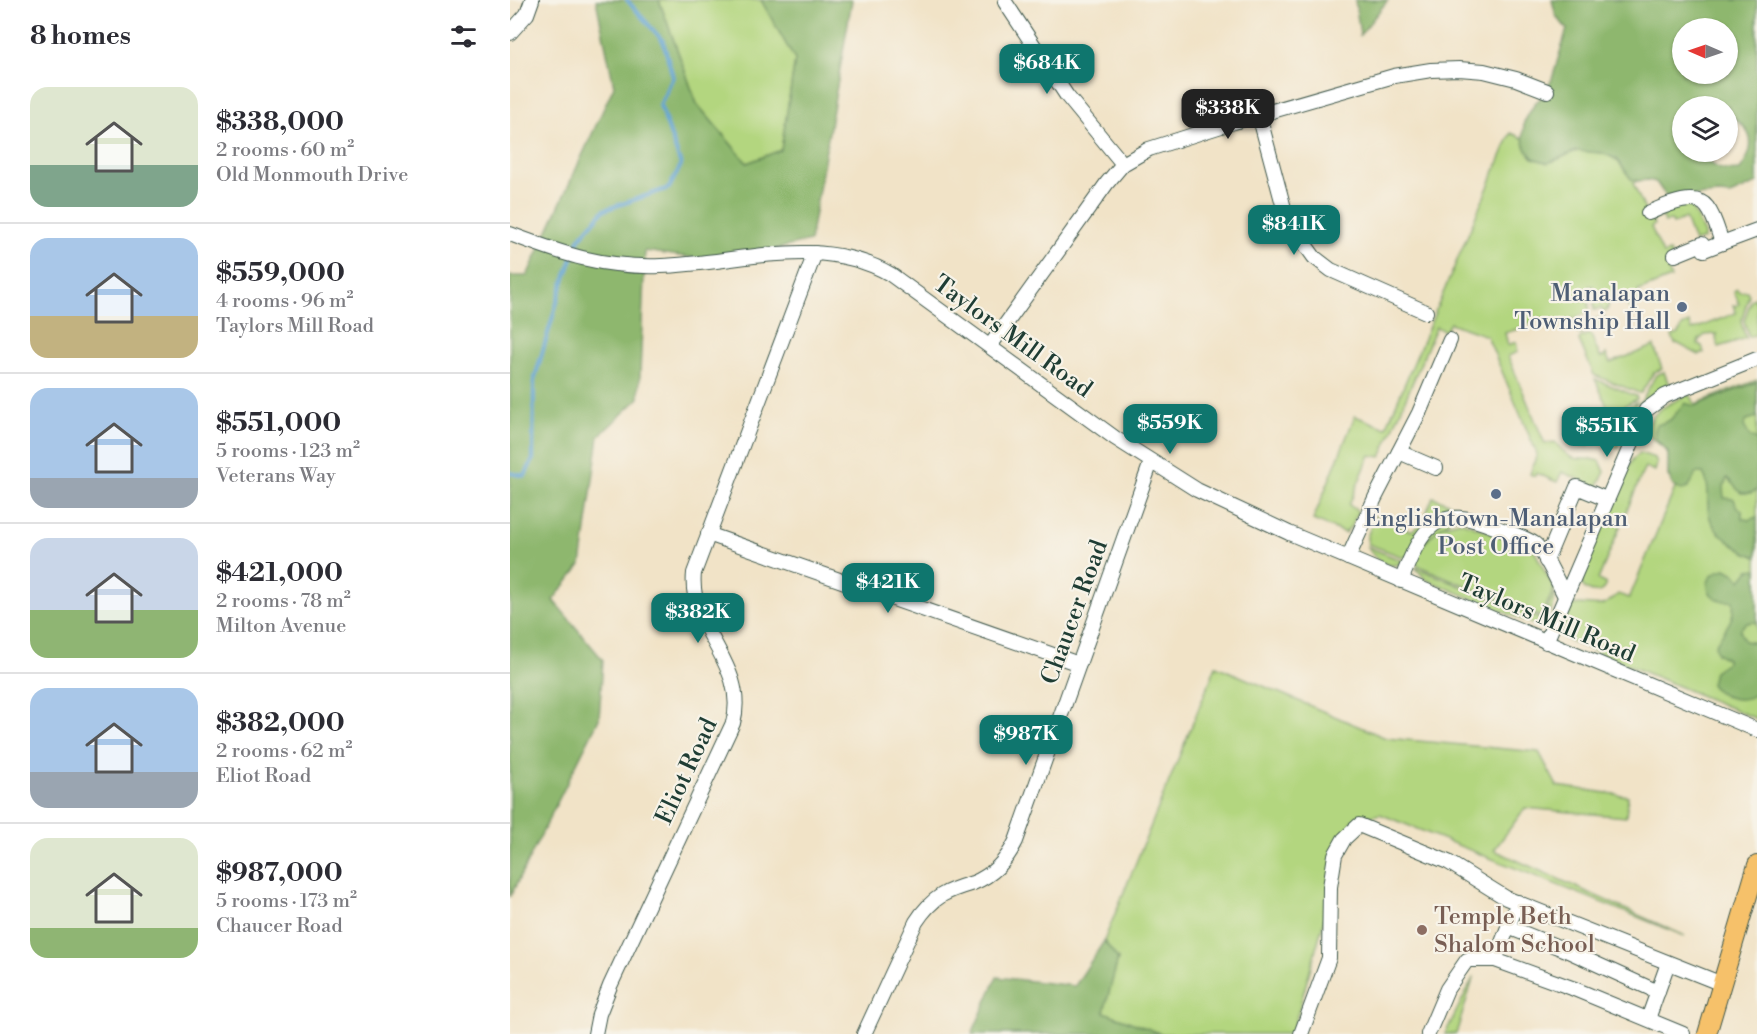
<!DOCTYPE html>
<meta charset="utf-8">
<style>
body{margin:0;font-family:"Libre Bodoni",serif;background:#f7f7f7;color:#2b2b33;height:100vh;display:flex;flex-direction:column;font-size:22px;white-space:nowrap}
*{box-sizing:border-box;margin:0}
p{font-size:20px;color:#7c7c81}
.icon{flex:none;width:33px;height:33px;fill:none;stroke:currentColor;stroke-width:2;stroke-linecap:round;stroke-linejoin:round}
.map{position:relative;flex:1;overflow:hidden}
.panel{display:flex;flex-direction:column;background:#fff;width:510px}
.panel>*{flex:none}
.needle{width:39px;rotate:272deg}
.buttons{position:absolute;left:1162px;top:18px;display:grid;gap:12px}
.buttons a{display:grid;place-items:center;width:66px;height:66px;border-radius:50%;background:#fff;box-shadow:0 2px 4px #0004;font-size:30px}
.price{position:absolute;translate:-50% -51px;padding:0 14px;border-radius:12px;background:#0f766e;color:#fff;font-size:20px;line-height:39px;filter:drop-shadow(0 2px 3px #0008)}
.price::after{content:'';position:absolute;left:50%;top:36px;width:18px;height:14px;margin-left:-9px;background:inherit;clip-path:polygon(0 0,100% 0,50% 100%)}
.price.current{background:#222;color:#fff}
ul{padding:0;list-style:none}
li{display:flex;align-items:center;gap:18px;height:150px;padding:0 30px}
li+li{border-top:2px solid #e1e1e2}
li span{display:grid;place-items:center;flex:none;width:168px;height:120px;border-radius:18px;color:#555}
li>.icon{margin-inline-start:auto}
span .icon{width:72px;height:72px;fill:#fffc;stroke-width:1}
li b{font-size:26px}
h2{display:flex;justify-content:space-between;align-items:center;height:72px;padding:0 30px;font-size:26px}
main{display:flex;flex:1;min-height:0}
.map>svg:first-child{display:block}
.green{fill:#b3d67f;stroke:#698a5a;stroke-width:1.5}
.forest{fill:#8eb76e;stroke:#567a51;stroke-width:1.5;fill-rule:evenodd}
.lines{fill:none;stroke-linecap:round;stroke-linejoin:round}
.stream{stroke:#5ea2d2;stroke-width:4}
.minor-casing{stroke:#3e564a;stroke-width:16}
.major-casing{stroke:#3e564a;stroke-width:20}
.minor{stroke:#fff;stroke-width:14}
.major{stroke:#f6c16b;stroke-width:18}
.service-dot{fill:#5c6f8a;stroke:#f7f3e8;stroke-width:2}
.education-dot{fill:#8d6e63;stroke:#f7f3e8;stroke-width:2}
.labels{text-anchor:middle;stroke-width:4.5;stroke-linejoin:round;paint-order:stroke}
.service-label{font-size:24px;fill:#4e5e75;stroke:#f7f3e8;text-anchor:end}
.street-label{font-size:24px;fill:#1f3d34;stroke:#f7f3e8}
.education-label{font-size:24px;fill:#785e54;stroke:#f7f3e8;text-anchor:start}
</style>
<main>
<section class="panel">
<h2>8 homes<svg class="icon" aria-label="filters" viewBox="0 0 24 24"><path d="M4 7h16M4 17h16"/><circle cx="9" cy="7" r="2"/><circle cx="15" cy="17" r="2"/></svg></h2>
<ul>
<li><span style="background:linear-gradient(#dfe7d0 65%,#7fa58c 0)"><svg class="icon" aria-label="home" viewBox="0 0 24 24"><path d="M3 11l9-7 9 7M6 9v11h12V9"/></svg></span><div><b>$338,000</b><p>2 rooms · 60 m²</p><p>Old Monmouth Drive</p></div></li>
<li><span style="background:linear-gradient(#a9c7e8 65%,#c2b280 0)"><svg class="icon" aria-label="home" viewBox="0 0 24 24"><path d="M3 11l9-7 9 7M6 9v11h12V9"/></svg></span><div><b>$559,000</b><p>4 rooms · 96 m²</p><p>Taylors Mill Road</p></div></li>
<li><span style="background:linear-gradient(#a9c7e8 75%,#9aa5b1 0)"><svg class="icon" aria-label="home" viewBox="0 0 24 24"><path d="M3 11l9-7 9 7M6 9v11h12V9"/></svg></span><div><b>$551,000</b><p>5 rooms · 123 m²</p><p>Veterans Way</p></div></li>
<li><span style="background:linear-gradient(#c9d6e8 60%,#8fb573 0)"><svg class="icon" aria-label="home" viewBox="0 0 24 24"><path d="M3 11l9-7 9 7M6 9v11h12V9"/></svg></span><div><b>$421,000</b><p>2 rooms · 78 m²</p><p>Milton Avenue</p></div></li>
<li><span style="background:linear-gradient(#a9c7e8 70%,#9aa5b1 0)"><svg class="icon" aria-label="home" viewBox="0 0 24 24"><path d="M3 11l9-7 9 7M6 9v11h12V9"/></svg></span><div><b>$382,000</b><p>2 rooms · 62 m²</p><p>Eliot Road</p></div></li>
<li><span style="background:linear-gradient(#dfe7d0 75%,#8fb573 0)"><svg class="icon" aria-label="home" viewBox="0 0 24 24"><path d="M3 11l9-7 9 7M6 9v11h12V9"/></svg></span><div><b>$987,000</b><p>5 rooms · 173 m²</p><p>Chaucer Road</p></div></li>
</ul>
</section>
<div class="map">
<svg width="1247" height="1034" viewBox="0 0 1247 1034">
<rect width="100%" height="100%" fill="#f7f3e8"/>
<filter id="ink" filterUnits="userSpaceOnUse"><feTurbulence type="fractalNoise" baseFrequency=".0167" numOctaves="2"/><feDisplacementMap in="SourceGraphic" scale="12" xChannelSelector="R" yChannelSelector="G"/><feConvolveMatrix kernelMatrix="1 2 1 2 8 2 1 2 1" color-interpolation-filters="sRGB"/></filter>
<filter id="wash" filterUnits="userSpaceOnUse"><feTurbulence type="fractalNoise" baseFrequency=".008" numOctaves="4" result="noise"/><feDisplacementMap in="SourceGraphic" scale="24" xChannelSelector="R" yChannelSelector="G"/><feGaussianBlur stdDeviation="1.35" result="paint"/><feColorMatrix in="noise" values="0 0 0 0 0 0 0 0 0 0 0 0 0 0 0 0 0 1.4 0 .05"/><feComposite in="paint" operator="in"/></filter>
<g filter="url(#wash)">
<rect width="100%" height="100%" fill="#f1e3c7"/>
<g class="green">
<polygon points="149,0 251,0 285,60 271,150 237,163 187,104"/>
<path d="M1001,133L1013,138C1015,147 1017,151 1025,157C1041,170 1052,154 1068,151C1075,150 1084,152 1091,153C1117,160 1110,174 1127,181L1123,183L1138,217L1167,206L1188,207L1183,210L1194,234V239L1184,242L1175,218L1163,224L1161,220L1155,223L1152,216L1142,220L1144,225L1141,227L1153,254L1160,252L1164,262L1156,265L1161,278L1128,291L1132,302L1119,308L1115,301L1106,298L1099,302L1097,311L1093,312L1091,308L1084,310L1083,286H1079V312L1045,326C1033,313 1021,322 1010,328C1005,331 999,331 995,333L998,345L1006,342L1008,352L998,356L1035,444L1045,442C1067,468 1064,454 1090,461L1095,472L1087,487L1052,472L1047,482L1026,473L1025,476L1020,474L1027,454L977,336L940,323L935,331L926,327L871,457L860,455L839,505L848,511L842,525L835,533L803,520L845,416L876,428Z"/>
<polygon points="1227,289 1229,292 1237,291 1239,295 1231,322 1236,338 1209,347 1206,339 1207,334 1195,335 1189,340 1188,344 1192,346 1194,353 1189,355 1167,343 1165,344 1162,336 1169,334 1172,326 1179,323 1182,330 1226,313 1223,305 1226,306 1229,304 1224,291"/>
<polygon points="1244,298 1247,305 1247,334 1239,337 1234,321 1241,300"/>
<polygon points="1094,316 1097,324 1069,334 1064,328"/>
<polygon points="1079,334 1081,335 1090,357 1094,357 1096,354 1100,363 1144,346 1152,369 1144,372 1131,393 1129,393 1084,375 1069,340 1071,337"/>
<polygon points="1154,372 1159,385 1143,393 1129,405 1146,375"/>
<polygon points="1085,379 1126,396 1127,399 1100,413"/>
<path d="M1247,380V719L1058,640L1050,633C1050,622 1053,612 1062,605C1084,601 1087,614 1108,594L1119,598L1121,594L1168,481L1158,476L1159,458L1156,450L1138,435C1134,413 1162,402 1178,395L1181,396L1185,404Z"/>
<path d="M1127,402L1108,447C1096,447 1091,434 1089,424Z"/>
<polygon points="1074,427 1082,442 1078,447 1065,445 1057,437 1059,434"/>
<path d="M1130,453L1145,458L1147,464L1145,471L1135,467L1088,580L1096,584C1092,596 1079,594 1072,585L1073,573L1122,460Z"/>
<polygon points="923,497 963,513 948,513 895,558 858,544 857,537 865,516 901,531 912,523"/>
<polygon points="950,521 1023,548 1044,589 1031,617 911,567 905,562 906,552 931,526"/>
<path d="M858,547L893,561C882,572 863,559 858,547Z"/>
<path d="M905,567L1032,620L1045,592C1046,604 1038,625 1025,625L915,579Z"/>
<polygon points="706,666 876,738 1029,752 1047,786 1118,796 1116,817 1015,808 984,850 1175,936 870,814 842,821 782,1034 652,1034 593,1012 608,960 594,941"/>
<polygon points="964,976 946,1034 935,1034"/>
</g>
<g class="forest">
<polygon points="86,0 149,0 187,104 237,163 271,150 285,60 251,0 342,0 300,241 212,262 135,251 129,398 89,436 71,565 43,600 93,660 89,719 0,897 0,276 17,276 104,86"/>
<polygon points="845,0 878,0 850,35"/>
<path d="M1042,0H1247V183L1220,195L1209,194L1163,198L1156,196L1146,182L1138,180L1127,181L1121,179L1107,159L1092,153L1066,151L1038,163L1023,158L1016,149L1013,138L1014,122L1025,103L1034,95L1042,79L1057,29L1046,16ZM1173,28H1218V74H1173ZM1173,106H1218V114C1244,130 1247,146 1230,170C1214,172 1200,168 1193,152H1173Z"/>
<path d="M1247,382V417L1237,420L1234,426L1240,437L1247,440V490L1241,493H1231L1217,478L1213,488L1214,498L1224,499L1226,505L1232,511V518L1238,520L1247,517V557C1230,551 1203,534 1199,515C1196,501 1201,486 1193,473H1186C1181,484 1177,496 1163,486L1158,475V452C1150,443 1140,439 1147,425L1160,420L1175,403L1184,406Z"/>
<path d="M1216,569L1225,574L1231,580L1239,570L1247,569V623C1239,621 1234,623 1230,630L1234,641L1247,643V693C1233,704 1210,699 1201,684L1204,671L1217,662V659L1207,653L1205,646C1213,629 1226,622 1223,601C1193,604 1189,573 1216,569Z"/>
<polygon points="594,941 608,959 594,1012 652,1034 462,1034 487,977 565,986"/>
</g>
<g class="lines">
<polyline class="stream" points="0,473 15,476 23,459 24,381 50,292 69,239 94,210 159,188 171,165 150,105 163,77 153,41 117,0"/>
</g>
</g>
<g filter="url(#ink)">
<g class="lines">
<defs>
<g id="minor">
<polyline points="495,2 557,96 613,164"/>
<polyline points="0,33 17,14 22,0"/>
<polyline points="749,115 775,212 786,232 804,257 821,270 916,312"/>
<path d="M1138,213C1153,207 1185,191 1197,207C1205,217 1208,232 1212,243L1247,230"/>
<path d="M0,234C53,254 92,268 151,266C227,264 309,233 380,274L605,438L687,490L779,533L1247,730"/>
<polyline points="1165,255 1192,244 1194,250 1212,243"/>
<polyline points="480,346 597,183 613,164 639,149 724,122 884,76 921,70 949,69 974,71 1006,79 1037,91"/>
<polyline points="889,452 926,468"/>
<polyline points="198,534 569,664"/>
<polyline points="838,558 865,498 909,413 940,340"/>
<polyline points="1036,561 1067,487 1096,499"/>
<path d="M891,581C912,527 926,502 987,528C999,533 1015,537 1025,544C1034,551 1049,585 1055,596"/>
<polyline points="1036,642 1136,410 1155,396 1247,359"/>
<polyline points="998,927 1058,951 1148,992"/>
<polyline points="985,960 1008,902"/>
<polyline points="1138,1019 1158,963"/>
<path d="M85,1034L89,1014L100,986L223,723C239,665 178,630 184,573L305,253"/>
<path d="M354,1034L406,922C413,911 421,902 432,895C442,889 453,886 463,883C483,875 497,860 506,841L641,462"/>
<polyline points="791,1034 819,958 820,887 825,855 834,839 849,825 938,862 996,898 1212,984"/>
<polyline points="918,1034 937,989 957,960 985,960 1062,988 1173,1034"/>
</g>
<polyline id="major" points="1197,1034 1247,865"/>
</defs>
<use href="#minor" class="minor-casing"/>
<use href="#major" class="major-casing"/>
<use href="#minor" class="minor"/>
<use href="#major" class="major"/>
</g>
</g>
<g class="service-dot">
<circle cx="1172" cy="307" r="6"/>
<circle cx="986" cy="494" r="6"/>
</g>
<circle class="education-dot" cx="912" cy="930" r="6"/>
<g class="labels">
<g class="service-label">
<text x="1160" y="301">Manalapan<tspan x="1160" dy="28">Township Hall</tspan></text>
<text x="986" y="526" text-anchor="middle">Englishtown-Manalapan<tspan x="986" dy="28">Post Office</tspan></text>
</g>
<g class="street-label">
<text transform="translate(503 336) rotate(36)" y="8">Taylors Mill Road</text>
<text transform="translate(564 612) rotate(-70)" y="8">Chaucer Road</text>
<text transform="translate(1037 618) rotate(23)" y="8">Taylors Mill Road</text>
<text transform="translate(176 771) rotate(-65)" y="8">Eliot Road</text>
</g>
<g class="education-label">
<text x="924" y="924">Temple Beth<tspan x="924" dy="28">Shalom School</tspan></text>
</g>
</g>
</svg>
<div class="buttons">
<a><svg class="needle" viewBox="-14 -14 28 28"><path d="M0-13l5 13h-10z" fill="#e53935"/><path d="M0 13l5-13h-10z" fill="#7c7c81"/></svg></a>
<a><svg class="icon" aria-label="layers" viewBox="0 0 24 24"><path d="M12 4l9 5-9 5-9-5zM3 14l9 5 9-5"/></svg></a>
</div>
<b class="price" style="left:537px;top:95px">$684K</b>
<b class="price current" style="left:718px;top:140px">$338K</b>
<b class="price" style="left:784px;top:256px">$841K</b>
<b class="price" style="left:660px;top:455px">$559K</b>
<b class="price" style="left:1097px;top:458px">$551K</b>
<b class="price" style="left:378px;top:614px">$421K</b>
<b class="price" style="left:188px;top:644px">$382K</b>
<b class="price" style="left:516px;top:766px">$987K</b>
</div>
</main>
